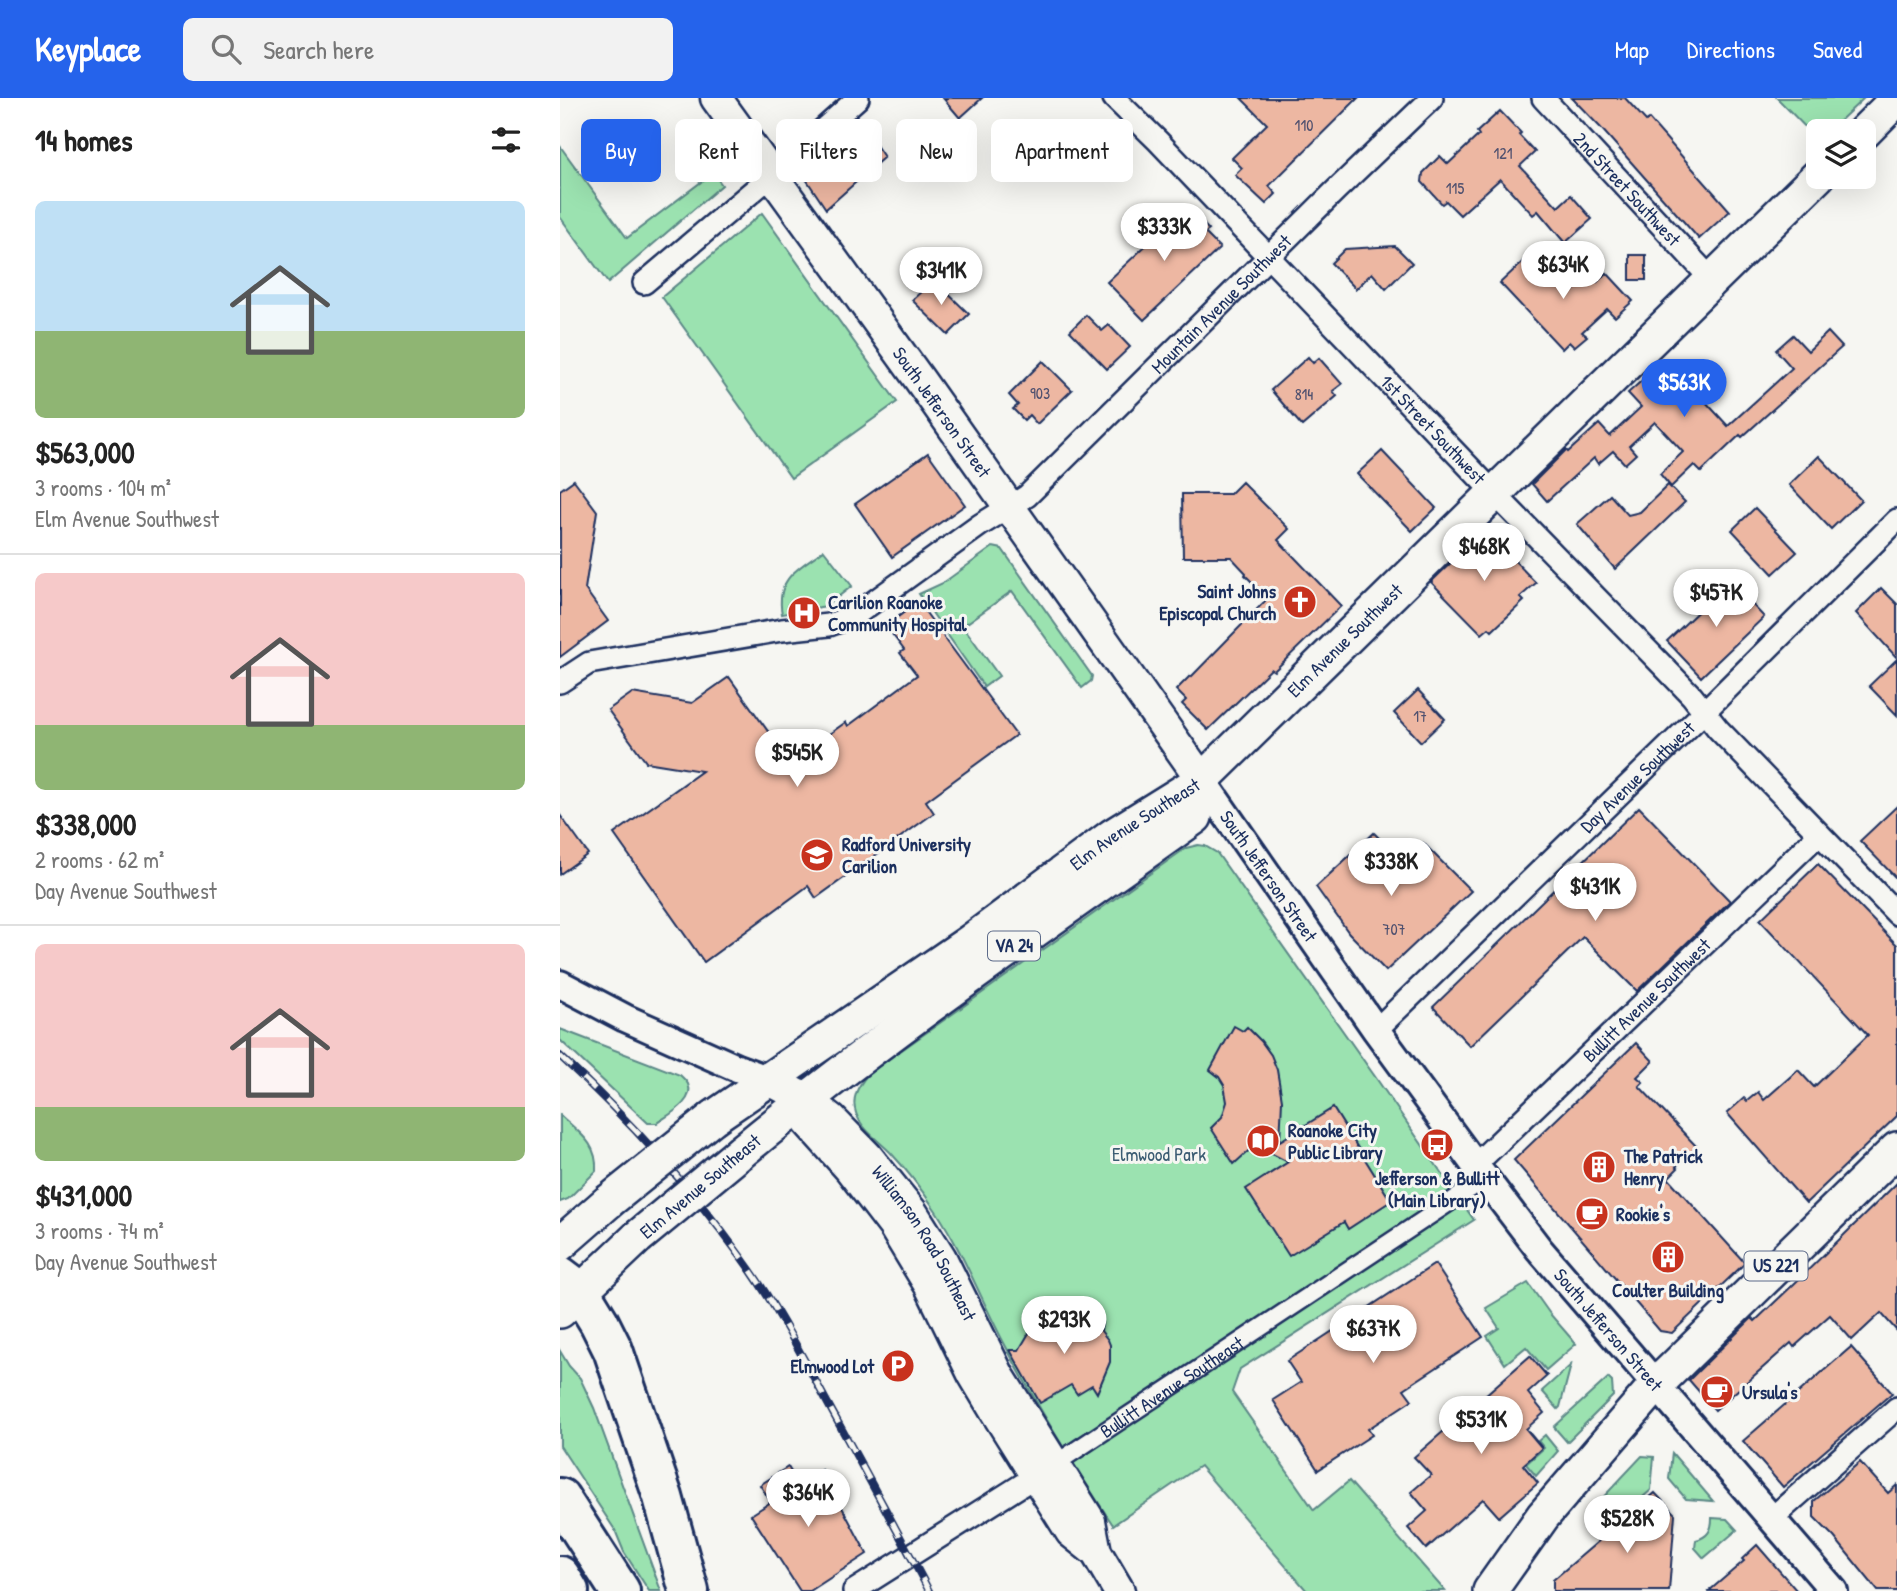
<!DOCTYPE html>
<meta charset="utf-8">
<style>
body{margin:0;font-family:"Patrick Hand",sans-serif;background:#f2f2f2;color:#222;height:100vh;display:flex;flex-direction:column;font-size:26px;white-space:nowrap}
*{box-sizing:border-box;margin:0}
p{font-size:23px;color:#767676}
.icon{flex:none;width:38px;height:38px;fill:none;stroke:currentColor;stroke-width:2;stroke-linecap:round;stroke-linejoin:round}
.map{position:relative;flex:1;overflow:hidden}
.drawer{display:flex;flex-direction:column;background:#fff;width:560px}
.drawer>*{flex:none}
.top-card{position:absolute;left:21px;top:21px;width:665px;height:63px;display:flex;gap:14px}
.buttons{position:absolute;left:1246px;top:21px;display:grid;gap:14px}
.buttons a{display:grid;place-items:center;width:70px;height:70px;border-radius:10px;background:#fff;box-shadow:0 7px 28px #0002;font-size:35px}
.price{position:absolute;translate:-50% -60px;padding:0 16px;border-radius:24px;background:#fff;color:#222;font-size:23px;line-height:46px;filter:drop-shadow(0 2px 4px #0008)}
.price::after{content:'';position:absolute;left:50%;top:42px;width:21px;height:16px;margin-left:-10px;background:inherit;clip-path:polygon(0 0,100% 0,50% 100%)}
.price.on{background:#2563eb;color:#fff}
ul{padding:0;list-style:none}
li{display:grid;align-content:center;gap:14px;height:371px;padding:0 35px}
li+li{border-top:2px solid #e0e0e0}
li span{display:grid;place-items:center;height:217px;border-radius:10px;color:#555}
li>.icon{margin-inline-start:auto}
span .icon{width:126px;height:126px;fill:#fffc;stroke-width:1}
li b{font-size:30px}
h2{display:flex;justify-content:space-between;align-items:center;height:84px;padding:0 35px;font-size:30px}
.pill{padding:0 24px;border-radius:10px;background:#fff;box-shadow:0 7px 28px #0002;font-size:24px;line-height:63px}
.pill.on{background:#2563eb;color:#fff}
header{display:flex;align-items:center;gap:42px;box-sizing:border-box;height:98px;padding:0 35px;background:#2563eb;color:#fff}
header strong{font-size:33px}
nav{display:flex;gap:38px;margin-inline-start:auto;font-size:24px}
.search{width:490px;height:63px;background:#f2f2f2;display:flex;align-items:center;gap:18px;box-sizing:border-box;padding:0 24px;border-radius:10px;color:#767676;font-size:26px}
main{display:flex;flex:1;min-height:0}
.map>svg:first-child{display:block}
.green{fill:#9be2b0;stroke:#5b8887;stroke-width:2}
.building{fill:#edb7a2;stroke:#1b2f5e;stroke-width:2}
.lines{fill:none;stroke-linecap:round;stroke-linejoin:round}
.pedestrian-casing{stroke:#1b2f5e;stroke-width:21}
.minor-casing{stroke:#1b2f5e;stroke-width:26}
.tertiary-casing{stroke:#1b2f5e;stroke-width:32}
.secondary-casing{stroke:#1b2f5e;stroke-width:35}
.primary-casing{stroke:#1b2f5e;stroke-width:38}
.motorway-casing{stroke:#1b2f5e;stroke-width:44}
.pedestrian{stroke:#f6f6f2;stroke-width:16}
.minor{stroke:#f6f6f2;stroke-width:21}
.tertiary{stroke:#f6f6f2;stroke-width:26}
.secondary{stroke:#f6f6f2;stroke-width:30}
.primary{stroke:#f6f6f2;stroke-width:33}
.motorway{stroke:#f6f6f2;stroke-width:38}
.rail-casing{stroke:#1b2f5e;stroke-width:8}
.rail{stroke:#f6f6f2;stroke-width:5;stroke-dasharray:16;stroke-linecap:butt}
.primary-bridge-casing{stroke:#1b2f5e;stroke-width:38;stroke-linecap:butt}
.primary-bridge{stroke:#f6f6f2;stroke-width:33}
.labels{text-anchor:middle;stroke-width:6;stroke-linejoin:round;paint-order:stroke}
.number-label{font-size:16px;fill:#50516f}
.shield{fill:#f6f6f2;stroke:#5d6b8a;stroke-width:2}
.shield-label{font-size:18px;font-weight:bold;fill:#1b2f5e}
.street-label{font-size:19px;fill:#1b2f5e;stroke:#f6f6f2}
.poi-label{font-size:19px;font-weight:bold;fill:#1b2f5e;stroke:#f6f6f2;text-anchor:start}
.park-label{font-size:19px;fill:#3b5c72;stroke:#f6f6f2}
</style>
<header>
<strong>Keyplace</strong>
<div class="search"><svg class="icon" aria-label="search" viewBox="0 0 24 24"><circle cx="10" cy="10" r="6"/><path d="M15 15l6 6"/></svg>Search here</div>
<nav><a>Map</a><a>Directions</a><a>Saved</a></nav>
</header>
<main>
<section class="drawer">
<h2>14 homes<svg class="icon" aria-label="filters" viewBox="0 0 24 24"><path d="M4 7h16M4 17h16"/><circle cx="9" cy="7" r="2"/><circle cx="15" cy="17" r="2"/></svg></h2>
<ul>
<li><span style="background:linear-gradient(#bfe0f5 60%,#8fb573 0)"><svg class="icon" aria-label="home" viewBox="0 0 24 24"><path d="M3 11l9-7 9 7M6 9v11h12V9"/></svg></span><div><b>$563,000</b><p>3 rooms · 104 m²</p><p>Elm Avenue Southwest</p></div></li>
<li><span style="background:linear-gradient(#f6c9c9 70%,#8fb573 0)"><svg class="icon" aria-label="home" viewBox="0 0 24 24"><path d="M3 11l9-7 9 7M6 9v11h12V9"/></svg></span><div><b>$338,000</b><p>2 rooms · 62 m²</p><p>Day Avenue Southwest</p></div></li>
<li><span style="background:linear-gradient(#f6c9c9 75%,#8fb573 0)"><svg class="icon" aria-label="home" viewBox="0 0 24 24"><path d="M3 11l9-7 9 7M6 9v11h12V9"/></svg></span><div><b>$431,000</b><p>3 rooms · 74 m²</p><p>Day Avenue Southwest</p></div></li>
</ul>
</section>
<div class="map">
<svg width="1337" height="1493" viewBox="0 0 1337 1493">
<rect width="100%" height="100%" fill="#f6f6f2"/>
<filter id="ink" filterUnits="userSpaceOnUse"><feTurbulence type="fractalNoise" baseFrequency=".0143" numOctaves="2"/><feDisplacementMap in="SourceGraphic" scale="14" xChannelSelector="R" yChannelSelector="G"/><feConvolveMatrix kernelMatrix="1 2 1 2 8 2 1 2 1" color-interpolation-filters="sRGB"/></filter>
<g filter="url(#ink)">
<g class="green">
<polygon points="1217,0 1304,0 1269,33 1258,33 1258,42"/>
<polygon points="0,48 67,140 153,75 162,87 48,185 0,119"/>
<polygon points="202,115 337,304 231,380 102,199"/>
<polygon points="433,449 442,451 532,578 531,583 522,590 452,493 403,528 439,578 424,589 359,496 383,485"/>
<path d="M264,452L292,488L266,508L222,516C215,480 239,470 264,452Z"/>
<path d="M638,747L645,748L657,755L816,980L914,1122L680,1271L672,1294L754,1412L789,1383L885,1493H747L640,1368L553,1427C514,1368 476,1307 444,1245C421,1201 403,1154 376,1113C362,1092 347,1072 330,1054C319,1043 301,1031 296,1015C291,1000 298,988 308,976L626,750Z"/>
<path d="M0,931L120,977C123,980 126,982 128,986C136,1003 108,1017 97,1025H88L0,942Z"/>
<path d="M0,1017C19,1035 38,1045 36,1073L8,1101L0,1104Z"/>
<polygon points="968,1185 990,1216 1016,1246 986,1272 966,1249 945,1266 927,1238 939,1230 926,1210"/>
<polygon points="0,1253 9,1268 20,1280 34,1310 101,1493 89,1493 64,1454 55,1432 0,1348"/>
<polygon points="1011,1267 1000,1309 998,1311 982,1293"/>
<polygon points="1048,1280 1052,1284 1053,1298 1007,1344 994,1329"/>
<polygon points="985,1337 998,1353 976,1378 966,1366 984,1350 978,1343"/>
<polygon points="1112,1355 1153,1403 1126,1401 1109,1381"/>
<polygon points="1082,1358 1094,1359 1091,1392 1050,1428 1034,1409"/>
<path d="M1152,1420L1167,1421L1177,1432L1144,1460L1135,1450L1136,1442C1148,1439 1152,1432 1152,1420Z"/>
</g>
<g class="building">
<polygon points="383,0 422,0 400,20"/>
<polygon points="681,0 798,0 709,88 716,96 706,106 675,77 682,70 672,60 707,26"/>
<polygon points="1012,0 1065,0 1086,23 1089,21 1170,113 1139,141 1040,29"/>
<polygon points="940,13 961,35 959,37 975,54 960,68 998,109 1011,97 1032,121 1005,145 978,113 973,117 940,81 900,117 886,103 882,106 862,84 863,75 880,58 888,66 919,37 917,34"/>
<polygon points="301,25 324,59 266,111 242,75"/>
<polygon points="618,108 633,122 637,119 649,132 645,135 660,150 584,222 547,184 598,136 594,132"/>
<polygon points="835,148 852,165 826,191 812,175 796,191 771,165 785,151"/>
<polygon points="972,155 1009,196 1030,177 1037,184 1047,175 1073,203 1055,219 1047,211 1022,234 1027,238 1014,249 1009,244 1002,251 940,185"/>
<rect x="1070" y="157" width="16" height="25"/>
<polygon points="374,182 409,216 388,237 352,202"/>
<polygon points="526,217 542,233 549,227 570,249 547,271 510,233"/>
<polygon points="1268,234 1282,249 1182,339 1180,337 1141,374 1134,367 1111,389 1100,376 1123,354 1095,324 1069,348 1076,356 1065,366 1053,353 1038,366 1034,360 987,403 972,386 1006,352 1008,354 1039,326 1050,338 1081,309 1068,295 1106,261 1168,328 1232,270 1216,252 1233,237 1248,253"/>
<polygon points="748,259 753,265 759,260 782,286 773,293 777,298 742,328 711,292"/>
<polygon points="483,263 512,292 477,326 469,317 464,322 453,311 458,307 449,297"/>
<polygon points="822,353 876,410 852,433 797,376"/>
<polygon points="368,355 405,407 332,459 295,406"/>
<polygon points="1259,358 1301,402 1271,431 1229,387"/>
<polygon points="14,382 37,413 25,491 48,523 0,559 0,392"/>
<polygon points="682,384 729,431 718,442 781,508 714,573 711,571 648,632 622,606 626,602 616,592 630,578 631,579 708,500 685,477 686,475 671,459 623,459 622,396 670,396"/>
<polygon points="1108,387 1125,404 1055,471 1017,426 1050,397 1068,417 1080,414"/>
<polygon points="1195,410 1237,454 1213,476 1172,432"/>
<polygon points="925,432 976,485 960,499 964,503 932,533 929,530 922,536 871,484"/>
<polygon points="1170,483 1204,519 1141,579 1107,543"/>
<polygon points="1321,490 1337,506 1337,560 1296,515"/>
<polygon points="358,504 456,637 366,703 374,715 256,800 248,788 144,864 54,736 142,673 86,664 48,612 72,595 132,605 169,579 230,664 286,624 288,628 357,577 340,555 344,552 326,528"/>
<polygon points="1337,561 1337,617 1309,588"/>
<polygon points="858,592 885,621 861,644 834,615"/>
<polygon points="1337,708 1337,781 1300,743"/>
<polygon points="1079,709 1170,803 1077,893 1023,839 910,948 873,909"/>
<polygon points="0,717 28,756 0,776"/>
<polygon points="814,735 843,764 863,745 911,793 826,873 789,835 756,789"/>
<polygon points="1258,766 1337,847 1337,1018 1246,1105 1167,1015 1184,1000 1187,1003 1198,994 1204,1002 1238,972 1254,989 1308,937 1200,822"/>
<polygon points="674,928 683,933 687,929 701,943 711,957 717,972 722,1002 720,1043 773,1010 831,1103 788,1131 784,1124 729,1158 686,1091 728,1064 695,1047 674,1066 651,1030 662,1019 667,1004 664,987 659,979 650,972"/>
<polygon points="1076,945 1093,963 1077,979 1083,984 1079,988 1137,1049 1116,1068 1118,1070 1108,1080 1185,1165 1112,1235 1100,1233 954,1062"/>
<polygon points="1337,1085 1337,1233 1321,1215 1292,1242 1270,1217 1234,1249 1231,1245 1155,1312 1129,1282 1192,1220 1195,1223 1235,1185"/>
<polygon points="875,1166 923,1239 844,1291 852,1302 808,1331 812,1337 758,1372 713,1302 741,1284 727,1263"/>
<polygon points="500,1218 542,1225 541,1233 548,1242 550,1247 550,1264 537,1295 532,1287 517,1296 511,1287 480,1305 450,1252 459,1252 472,1230 471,1221"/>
<polygon points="1291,1249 1332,1295 1223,1389 1183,1343"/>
<polygon points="970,1258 987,1278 968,1295 984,1315 966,1331 982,1350 963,1367 978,1385 939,1419 923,1401 866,1451 848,1430 867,1413 851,1394 871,1377 854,1359"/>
<polygon points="1300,1364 1328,1395 1337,1387 1337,1493 1318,1493 1274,1439 1254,1419 1254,1403"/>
<polygon points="228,1369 239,1387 262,1372 307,1456 250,1493 240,1493 191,1417 211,1404 200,1387"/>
<polygon points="1095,1395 1115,1416 1109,1493 993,1493 993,1482"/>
<polygon points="1197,1447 1237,1493 1149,1493 1184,1463 1182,1461"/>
</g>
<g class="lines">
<defs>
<g id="pedestrian">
<path id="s1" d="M495,1366L925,1081"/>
</g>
<g id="minor">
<path id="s2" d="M554,0L598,43L934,395L1105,570L1132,598L1158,631L1337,816"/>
<path id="s3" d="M983,0L1152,182"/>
<polyline points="84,185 212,77 298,0"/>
<path id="s4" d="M0,584L29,565L222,532L269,527L294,518L420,427L467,398L776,92L872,0"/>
<path id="s5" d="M816,932L1144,614L1337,422"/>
<path id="s6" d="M915,1067L1259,736"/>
<polyline points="1211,1421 1337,1310"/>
<polyline points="294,1493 487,1371"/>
</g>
<g id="tertiary">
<path id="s7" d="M642,682L816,932L915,1067L979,1151L1274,1493"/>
<polyline points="0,886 65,920 177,970 210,982"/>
</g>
<g id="secondary">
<path id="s8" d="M156,0L359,281L642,682"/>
<path id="s9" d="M210,982L245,1001L271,1021L307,1058L352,1114L381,1160L439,1278L530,1423L536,1454L559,1493"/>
<polyline points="248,1024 290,1071 333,1127 370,1188 413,1276 434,1311 511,1434 536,1454"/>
</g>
<g id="primary">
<polyline points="1304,34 1337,1"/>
<path id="s10" d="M154,1019L411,843L552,738L642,682L1258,78"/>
<path d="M181,1054C327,934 482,828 635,719L642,682"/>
<polyline points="0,1146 48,1104"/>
<polyline points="0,1213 78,1139"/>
<polyline points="930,1493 983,1418 1096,1287 1337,1051"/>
</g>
<g id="motorway">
<polyline points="0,1178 20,1193 39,1224 53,1252 103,1399 129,1493"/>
<polyline points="0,1400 60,1493"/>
<polyline points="0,1478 9,1493"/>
</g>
</defs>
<use href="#pedestrian" class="pedestrian-casing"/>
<use href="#minor" class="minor-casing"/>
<use href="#tertiary" class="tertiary-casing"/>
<use href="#secondary" class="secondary-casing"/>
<use href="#primary" class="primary-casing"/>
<use href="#motorway" class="motorway-casing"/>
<use href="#pedestrian" class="pedestrian"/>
<use href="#minor" class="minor"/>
<use href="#tertiary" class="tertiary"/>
<use href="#secondary" class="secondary"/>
<use href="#primary" class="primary"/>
<use href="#motorway" class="motorway"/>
<defs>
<path id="rail" d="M0,958C67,1020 128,1086 181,1159C215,1205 241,1256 268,1306C302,1368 336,1430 369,1493"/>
</defs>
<use href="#rail" class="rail-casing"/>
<use href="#rail" class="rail"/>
<defs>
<g id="primary-bridge">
<polyline points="48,1104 154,1019"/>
<polyline points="78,1139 181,1054"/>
</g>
</defs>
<use href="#primary-bridge" class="primary-bridge-casing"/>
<use href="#primary-bridge" class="primary-bridge"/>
</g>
</g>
<defs>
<symbol id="church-disc" viewBox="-11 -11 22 22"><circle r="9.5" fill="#c8321e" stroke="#f6f6f2"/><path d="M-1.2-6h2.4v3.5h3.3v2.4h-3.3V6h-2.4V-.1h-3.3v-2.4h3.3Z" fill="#fff"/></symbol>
<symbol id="hospital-disc" viewBox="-11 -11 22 22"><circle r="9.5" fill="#c8321e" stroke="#f6f6f2"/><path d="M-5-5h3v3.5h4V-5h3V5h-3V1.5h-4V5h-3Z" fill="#fff"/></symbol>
<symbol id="university-disc" viewBox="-11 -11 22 22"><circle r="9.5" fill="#c8321e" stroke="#f6f6f2"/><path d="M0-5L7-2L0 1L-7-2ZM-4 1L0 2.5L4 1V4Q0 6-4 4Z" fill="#fff"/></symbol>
<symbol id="library-disc" viewBox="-11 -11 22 22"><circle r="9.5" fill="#c8321e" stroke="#f6f6f2"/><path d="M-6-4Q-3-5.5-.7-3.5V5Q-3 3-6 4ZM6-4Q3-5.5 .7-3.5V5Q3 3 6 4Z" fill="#fff"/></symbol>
<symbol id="bus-disc" viewBox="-11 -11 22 22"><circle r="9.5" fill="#c8321e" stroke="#f6f6f2"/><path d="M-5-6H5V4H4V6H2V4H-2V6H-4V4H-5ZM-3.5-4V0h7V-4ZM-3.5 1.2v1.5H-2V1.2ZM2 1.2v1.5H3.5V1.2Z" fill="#fff"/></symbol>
<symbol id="building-disc" viewBox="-11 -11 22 22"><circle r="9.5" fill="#c8321e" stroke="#f6f6f2"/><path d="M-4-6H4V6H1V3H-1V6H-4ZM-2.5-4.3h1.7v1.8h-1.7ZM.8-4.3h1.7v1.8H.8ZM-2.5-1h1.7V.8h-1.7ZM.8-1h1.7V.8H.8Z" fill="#fff"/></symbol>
<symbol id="cafe-disc" viewBox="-11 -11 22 22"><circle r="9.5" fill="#c8321e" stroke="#f6f6f2"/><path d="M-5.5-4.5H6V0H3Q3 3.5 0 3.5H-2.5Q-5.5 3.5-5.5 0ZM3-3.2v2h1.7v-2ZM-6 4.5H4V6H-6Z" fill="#fff"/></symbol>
<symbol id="parking-disc" viewBox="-11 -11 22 22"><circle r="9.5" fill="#c8321e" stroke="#f6f6f2"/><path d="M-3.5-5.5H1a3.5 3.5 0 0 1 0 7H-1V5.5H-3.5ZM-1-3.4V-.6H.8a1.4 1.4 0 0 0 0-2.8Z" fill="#fff"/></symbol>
</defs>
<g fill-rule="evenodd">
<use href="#church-disc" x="721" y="485" width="38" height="38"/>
<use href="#hospital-disc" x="225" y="496" width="38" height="38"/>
<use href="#university-disc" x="238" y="738" width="38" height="38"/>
<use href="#library-disc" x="684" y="1024" width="38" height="38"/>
<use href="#bus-disc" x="858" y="1028" width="38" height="38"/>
<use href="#building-disc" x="1020" y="1050" width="38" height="38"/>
<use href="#cafe-disc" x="1013" y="1097" width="38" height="38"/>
<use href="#building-disc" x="1089" y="1140" width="38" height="38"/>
<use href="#parking-disc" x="319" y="1249" width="38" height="38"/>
<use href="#cafe-disc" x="1138" y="1275" width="38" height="38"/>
</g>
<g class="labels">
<g class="number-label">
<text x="744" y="33">110</text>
<text x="943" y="61">121</text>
<text x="895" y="96">115</text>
<text x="480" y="301">903</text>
<text x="744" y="302">814</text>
<text x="860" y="624">17</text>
<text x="834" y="837">707</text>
</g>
<g class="shield">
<rect x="428" y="833.5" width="52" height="29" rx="5"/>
<rect x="1184.5" y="1153.5" width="63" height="29" rx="5"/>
</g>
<g class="shield-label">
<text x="454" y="854">VA 24</text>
<text x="1216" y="1174">US 221</text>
</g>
<g class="street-label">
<text dy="7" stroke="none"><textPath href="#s3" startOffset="124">2nd Street Southwest</textPath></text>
<text dy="7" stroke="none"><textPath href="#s4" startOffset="788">Mountain Avenue Southwest</textPath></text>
<text dy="7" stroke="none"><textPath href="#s8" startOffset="387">South Jefferson Street</textPath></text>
<text dy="7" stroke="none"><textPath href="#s2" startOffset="460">1st Street Southwest</textPath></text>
<text dy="7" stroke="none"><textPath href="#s10" startOffset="793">Elm Avenue Southwest</textPath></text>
<text dy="7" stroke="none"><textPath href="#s5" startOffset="364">Day Avenue Southwest</textPath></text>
<text dy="7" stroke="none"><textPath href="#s10" startOffset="513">Elm Avenue Southeast</textPath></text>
<text dy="7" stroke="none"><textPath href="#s7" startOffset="117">South Jefferson Street</textPath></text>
<text dy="7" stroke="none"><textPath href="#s6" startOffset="238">Bullitt Avenue Southwest</textPath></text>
<text transform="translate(140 1088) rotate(-40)" y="7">Elm Avenue Southeast</text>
<text dy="7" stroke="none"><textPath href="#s9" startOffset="229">Williamson Road Southeast</textPath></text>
<text dy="7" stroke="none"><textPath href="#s7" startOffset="684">South Jefferson Street</textPath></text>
<text dy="7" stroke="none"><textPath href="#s1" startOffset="140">Bullitt Avenue Southeast</textPath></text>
</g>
<g class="poi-label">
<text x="716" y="500" text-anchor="end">Saint Johns<tspan x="716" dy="22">Episcopal Church</tspan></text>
<text x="268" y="511">Carilion Roanoke<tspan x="268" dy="22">Community Hospital</tspan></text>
<text x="282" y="753">Radford University<tspan x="282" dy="22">Carilion</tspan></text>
<text x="728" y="1039">Roanoke City<tspan x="728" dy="22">Public Library</tspan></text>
<text x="1064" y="1065">The Patrick<tspan x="1064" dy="22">Henry</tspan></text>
<text x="877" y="1087" text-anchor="middle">Jefferson &amp; Bullitt<tspan x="877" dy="22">(Main Library)</tspan></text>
<text x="1056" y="1123">Rookie's</text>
<text x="1108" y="1199" text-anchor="middle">Coulter Building</text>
<text x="314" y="1275" text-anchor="end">Elmwood Lot</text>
<text x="1182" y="1301">Ursula's</text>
</g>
<g class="park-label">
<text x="599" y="1063">Elmwood Park</text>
</g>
</g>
</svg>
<div class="buttons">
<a><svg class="icon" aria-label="layers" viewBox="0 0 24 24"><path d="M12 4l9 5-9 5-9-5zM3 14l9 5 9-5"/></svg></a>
</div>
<b class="price" style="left:604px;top:165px">$333K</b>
<b class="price" style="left:1003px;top:203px">$634K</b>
<b class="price" style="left:381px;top:209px">$341K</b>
<b class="price on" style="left:1124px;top:321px">$563K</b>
<b class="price" style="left:924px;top:485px">$468K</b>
<b class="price" style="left:1156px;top:531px">$457K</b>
<b class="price" style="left:237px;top:691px">$545K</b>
<b class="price" style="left:831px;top:800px">$338K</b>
<b class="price" style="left:1035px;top:825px">$431K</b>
<b class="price" style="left:504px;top:1258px">$293K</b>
<b class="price" style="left:813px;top:1267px">$637K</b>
<b class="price" style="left:921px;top:1358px">$531K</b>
<b class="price" style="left:248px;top:1431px">$364K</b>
<b class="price" style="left:1067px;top:1457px">$528K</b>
<div class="top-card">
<a class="pill on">Buy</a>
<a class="pill">Rent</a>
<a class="pill">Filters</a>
<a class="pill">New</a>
<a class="pill">Apartment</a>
</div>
</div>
</main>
